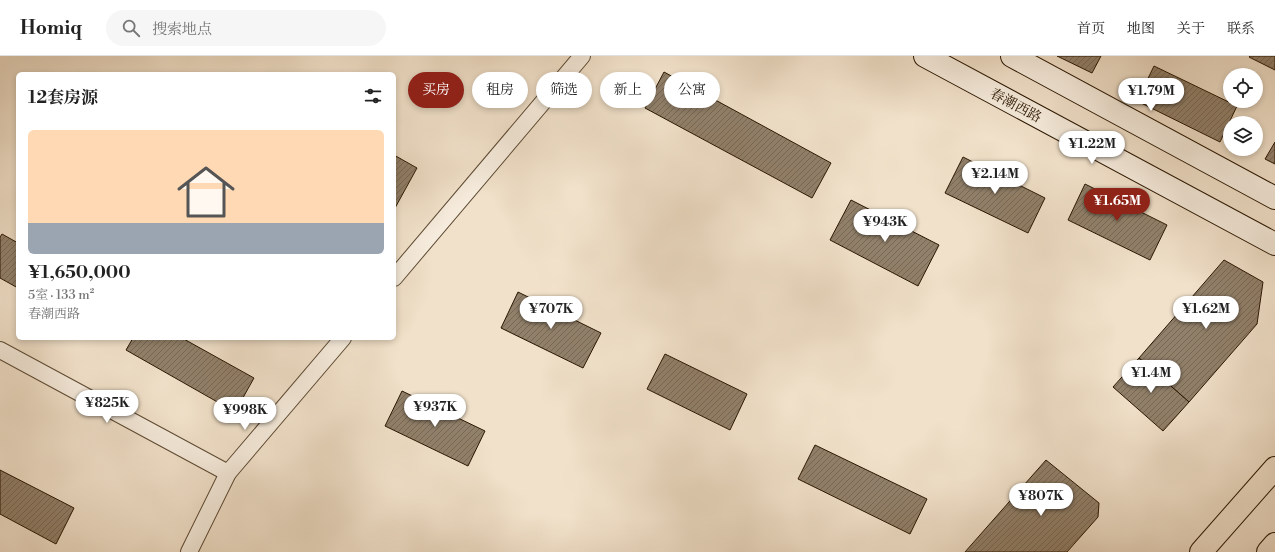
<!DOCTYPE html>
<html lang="zh">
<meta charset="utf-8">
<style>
body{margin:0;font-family:"Libre Bodoni","Noto Serif SC",serif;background:#f6f6f6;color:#222;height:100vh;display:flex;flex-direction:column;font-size:15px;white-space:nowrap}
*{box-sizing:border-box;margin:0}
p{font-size:13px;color:#767676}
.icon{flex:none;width:22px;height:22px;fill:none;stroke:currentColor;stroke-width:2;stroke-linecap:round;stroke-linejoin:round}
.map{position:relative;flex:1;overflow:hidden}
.panel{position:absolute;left:16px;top:16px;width:380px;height:268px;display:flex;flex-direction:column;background:#fff;border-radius:6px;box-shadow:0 2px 6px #0003}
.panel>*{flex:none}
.hud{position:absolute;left:408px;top:16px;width:380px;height:36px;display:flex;gap:8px}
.controls{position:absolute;left:1223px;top:12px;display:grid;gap:8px}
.controls a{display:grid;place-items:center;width:40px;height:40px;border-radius:50%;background:#fff;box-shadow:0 2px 6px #0003;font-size:20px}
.price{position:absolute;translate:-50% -34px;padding:0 9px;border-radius:14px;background:#fff;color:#222;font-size:13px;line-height:26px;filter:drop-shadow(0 1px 2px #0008)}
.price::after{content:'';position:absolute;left:50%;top:24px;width:12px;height:9px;margin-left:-6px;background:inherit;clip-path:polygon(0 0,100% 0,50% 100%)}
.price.active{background:#8f2418;color:#fff}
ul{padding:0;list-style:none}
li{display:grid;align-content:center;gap:8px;height:212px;padding:0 12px}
li span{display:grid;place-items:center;height:124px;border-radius:6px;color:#555}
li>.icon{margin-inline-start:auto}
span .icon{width:72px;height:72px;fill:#fffc;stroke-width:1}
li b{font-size:17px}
h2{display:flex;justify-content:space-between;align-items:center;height:48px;padding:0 12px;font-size:17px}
.pill{padding:0 14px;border-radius:18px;background:#fff;box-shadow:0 2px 6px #0003;font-size:14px;line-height:36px}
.pill.active{background:#8f2418;color:#fff}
header{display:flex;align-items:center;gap:24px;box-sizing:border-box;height:56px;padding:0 20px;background:#fff;border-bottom:1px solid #e0e0e0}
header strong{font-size:19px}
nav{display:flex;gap:22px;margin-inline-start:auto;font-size:14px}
.search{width:280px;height:36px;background:#f6f6f6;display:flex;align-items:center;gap:10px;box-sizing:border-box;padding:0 14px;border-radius:22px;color:#767676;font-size:15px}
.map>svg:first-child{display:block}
.building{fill:url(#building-hatch);stroke:#2a1601}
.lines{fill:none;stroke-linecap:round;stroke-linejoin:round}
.street-casing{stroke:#5c4933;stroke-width:18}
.secondary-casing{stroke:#2a1601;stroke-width:24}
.primary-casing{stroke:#2a1601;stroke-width:24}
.street{stroke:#f6ecdd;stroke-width:16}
.secondary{stroke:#f6ecdd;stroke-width:22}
.primary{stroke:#f1e1ca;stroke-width:22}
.labels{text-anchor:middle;stroke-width:4;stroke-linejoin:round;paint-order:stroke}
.street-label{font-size:14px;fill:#2a1601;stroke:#f6ecdd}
</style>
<header>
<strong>Homiq</strong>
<div class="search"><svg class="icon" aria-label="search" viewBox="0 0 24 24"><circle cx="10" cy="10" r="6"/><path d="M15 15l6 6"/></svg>搜索地点</div>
<nav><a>首页</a><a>地图</a><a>关于</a><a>联系</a></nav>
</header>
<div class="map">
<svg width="1275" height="496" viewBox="0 0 1275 496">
<defs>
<pattern id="building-hatch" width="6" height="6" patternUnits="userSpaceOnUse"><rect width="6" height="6" fill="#91806a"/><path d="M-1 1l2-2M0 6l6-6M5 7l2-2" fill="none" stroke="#776855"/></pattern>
</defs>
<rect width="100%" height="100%" fill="#f1e1ca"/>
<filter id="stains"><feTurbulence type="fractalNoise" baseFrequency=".005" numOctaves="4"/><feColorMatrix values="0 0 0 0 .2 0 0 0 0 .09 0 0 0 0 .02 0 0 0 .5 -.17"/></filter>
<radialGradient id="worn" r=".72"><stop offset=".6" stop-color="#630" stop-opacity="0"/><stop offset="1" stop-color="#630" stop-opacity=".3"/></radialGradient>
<g class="building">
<polygon points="1057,0 1101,0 1092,17"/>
<polygon points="1250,0 1275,0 1275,14 1249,1"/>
<polygon points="1154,10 1237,50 1220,86 1137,45"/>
<polygon points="664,16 831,107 812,142 645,52"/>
<polygon points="1275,86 1275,108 1265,103"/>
<polygon points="394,99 417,112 395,152 394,152"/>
<polygon points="963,101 1045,142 1028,177 945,137"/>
<polygon points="1085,128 1167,169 1150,204 1068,164"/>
<polygon points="851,144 939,189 918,230 830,184"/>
<polygon points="2,178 18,187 18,232 0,222 0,181"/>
<polygon points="1224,204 1263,226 1257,268 1189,346 1139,302"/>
<polygon points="518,236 601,277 583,312 501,272"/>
<polygon points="133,282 182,282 254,322 235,356 126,294"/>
<polygon points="665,298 747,338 730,374 647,333"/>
<polygon points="1139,302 1189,346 1163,375 1113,331"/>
<polygon points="402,335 485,375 468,410 385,370"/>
<polygon points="815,389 927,443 910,478 798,423"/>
<polygon points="1046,404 1099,447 1098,461 1067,496 965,496"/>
<polygon points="0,414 74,452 56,488 0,458"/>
</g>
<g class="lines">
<defs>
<g id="street">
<polyline points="394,222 582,0"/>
<polyline points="0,294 228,417"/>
<polyline points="189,496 228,417 343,282"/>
</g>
<g id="secondary">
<polyline points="925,0 1275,188"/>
<polyline points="1012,0 1275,142"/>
</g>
<g id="primary">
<polyline points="1201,496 1275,412"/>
<polyline points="1268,496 1275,488"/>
</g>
</defs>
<use href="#street" class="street-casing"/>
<use href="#secondary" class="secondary-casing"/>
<use href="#primary" class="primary-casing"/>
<use href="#street" class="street"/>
<use href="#secondary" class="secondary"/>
<use href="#primary" class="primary"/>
</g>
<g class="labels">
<g class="street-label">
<text transform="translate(1016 49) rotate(28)" y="5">春潮西路</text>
</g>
</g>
<rect width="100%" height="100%" filter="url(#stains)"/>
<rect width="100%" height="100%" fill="url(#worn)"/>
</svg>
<div class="controls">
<a><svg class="icon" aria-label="locate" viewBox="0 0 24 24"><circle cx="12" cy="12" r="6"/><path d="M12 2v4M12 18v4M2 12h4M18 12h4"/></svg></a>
<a><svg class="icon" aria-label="layers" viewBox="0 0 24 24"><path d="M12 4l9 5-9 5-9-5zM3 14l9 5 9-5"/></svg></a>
</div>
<b class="price" style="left:1151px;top:56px">¥1.79M</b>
<b class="price" style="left:1092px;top:109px">¥1.22M</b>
<b class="price" style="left:995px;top:139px">¥2.14M</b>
<b class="price active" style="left:1117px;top:166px">¥1.65M</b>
<b class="price" style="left:885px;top:187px">¥943K</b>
<b class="price" style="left:551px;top:274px">¥707K</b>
<b class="price" style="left:1206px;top:274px">¥1.62M</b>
<b class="price" style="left:1151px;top:338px">¥1.4M</b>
<b class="price" style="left:107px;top:368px">¥825K</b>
<b class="price" style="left:435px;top:372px">¥937K</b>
<b class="price" style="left:245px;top:375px">¥998K</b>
<b class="price" style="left:1041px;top:461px">¥807K</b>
<div class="hud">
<a class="pill active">买房</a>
<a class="pill">租房</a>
<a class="pill">筛选</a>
<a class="pill">新上</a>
<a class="pill">公寓</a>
</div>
<section class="panel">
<h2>12套房源<svg class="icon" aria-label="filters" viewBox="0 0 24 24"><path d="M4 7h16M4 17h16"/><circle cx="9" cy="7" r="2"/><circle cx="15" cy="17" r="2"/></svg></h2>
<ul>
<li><span style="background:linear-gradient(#ffd9b3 75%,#9aa5b1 0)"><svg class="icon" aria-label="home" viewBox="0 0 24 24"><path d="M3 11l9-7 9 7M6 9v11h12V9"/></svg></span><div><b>¥1,650,000</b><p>5室 · 133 m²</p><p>春潮西路</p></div></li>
</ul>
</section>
</div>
